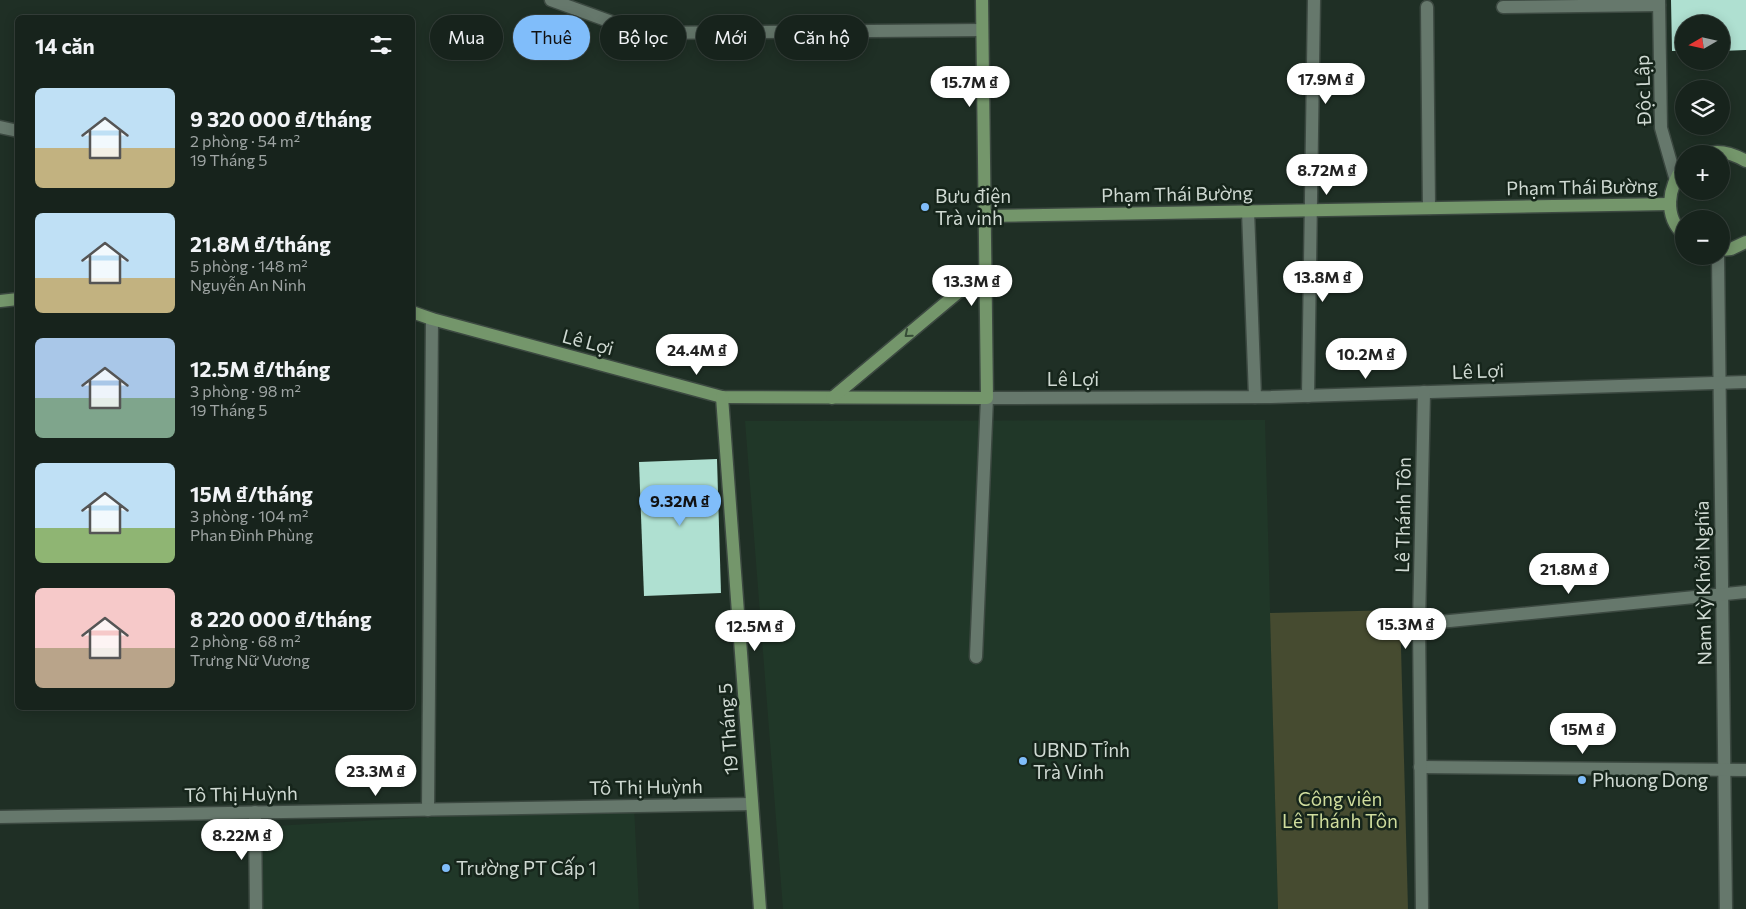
<!DOCTYPE html>
<html lang="vi">
<meta charset="utf-8">
<style>
body{margin:0;font-family:Commissioner,sans-serif;background:#242f29;color:#f1f3f6;height:100vh;display:flex;flex-direction:column;font-size:19px;white-space:nowrap}
*{box-sizing:border-box;margin:0}
p{font-size:16px;color:#9ea4a3}
.icon{flex:none;width:28px;height:28px;fill:none;stroke:currentColor;stroke-width:2;stroke-linecap:round;stroke-linejoin:round}
.map{position:relative;flex:1;overflow:hidden}
.side{position:absolute;left:15px;top:15px;width:400px;height:695px;display:flex;flex-direction:column;background:#17231c;border-radius:8px;box-shadow:0 2px 12px #0003,0 0 0 1px #36403b}
.side>*{flex:none}
.top-card{position:absolute;left:430px;top:15px;width:475px;height:45px;display:flex;gap:10px}
.needle{width:32px;rotate:261deg}
.controls{position:absolute;left:1675px;top:15px;display:grid;gap:10px}
.controls a{display:grid;place-items:center;width:55px;height:55px;border-radius:50%;background:#17231c;box-shadow:0 2px 12px #0003,0 0 0 1px #36403b;font-size:25px}
.price{position:absolute;translate:-50% -42px;padding:0 11px;border-radius:18px;background:#fff;color:#222;font-size:16px;line-height:32px;filter:drop-shadow(0 1px 2px #0008)}
.price::after{content:'';position:absolute;left:50%;top:30px;width:15px;height:11px;margin-left:-8px;background:inherit;clip-path:polygon(0 0,100% 0,50% 100%)}
.price.current{background:#80bdfa;color:#111}
ul{padding:0;list-style:none}
li{display:flex;align-items:center;gap:15px;height:125px;padding:0 20px}
li span{display:grid;place-items:center;flex:none;width:140px;height:100px;border-radius:8px;color:#555}
li>.icon{margin-inline-start:auto}
span .icon{width:60px;height:60px;fill:#fffc;stroke-width:1}
li b{font-size:21px}
h2{display:flex;justify-content:space-between;align-items:center;height:60px;padding:0 20px;font-size:21px}
.pill{padding:0 18px;border-radius:22px;background:#17231c;box-shadow:0 2px 12px #0003,0 0 0 1px #36403b;font-size:18px;line-height:45px}
.pill.current{background:#80bdfa;color:#111}
.map>svg:first-child{display:block}
.built{fill:#203728}
.green{fill:#464b30}
.building{fill:#afe0d1}
.lines{fill:none;stroke-linecap:round;stroke-linejoin:round}
.minor-casing{stroke:#3c4941;stroke-width:15}
.major-casing{stroke:#3c4941;stroke-width:15}
.minor{stroke:#66786c;stroke-width:12}
.major{stroke:#74966b;stroke-width:12}
.oneway{stroke:#374d37}
.poi-dot{fill:#80bdfa;stroke:#16251b;stroke-width:2}
.labels{text-anchor:middle;stroke-width:5;stroke-linejoin:round;paint-order:stroke}
.street-label{font-size:19px;fill:#cfd9d2;stroke:#16251b}
.poi-label{font-size:19px;fill:#cfd9d2;stroke:#16251b;text-anchor:start}
.park-label{font-size:19px;fill:#d0dd9d;stroke:#16251b}
</style>
<div class="map">
<svg width="1746" height="909" viewBox="0 0 1746 909">
<rect width="100%" height="100%" fill="#1f2f25"/>
<g class="built">
<polygon points="1265,420 1278,909 783,909 745,421"/>
<polygon points="634,806 639,909 256,909 255,827"/>
</g>
<polygon class="green" points="1400,610 1408,909 1278,909 1270,613"/>
<g class="building">
<polygon points="1671,0 1746,0 1746,50 1721,51 1721,24 1684,24 1684,51 1672,51"/>
<polygon points="717,459 721,593 644,596 639,462"/>
</g>
<g class="lines">
<defs>
<g id="minor">
<polyline points="551,0 642,33 982,30"/>
<polyline points="1659,0 1661,128 1675,177"/>
<polyline points="1427,7 1429,208"/>
<polyline points="1503,7 1659,5"/>
<polyline points="0,127 18,131"/>
<polyline points="1248,211 1255,397"/>
<polyline points="1718,256 1726,909"/>
<polyline points="1308,396 1314,0"/>
<polyline points="1419,624 1746,592"/>
<polyline points="976,657 987,398 1271,397 1746,382"/>
<polyline points="1420,767 1746,770"/>
<polyline points="428,810 432,319"/>
<polyline points="255,812 256,909"/>
<polyline points="0,817 752,804"/>
<polyline points="1422,909 1419,624 1424,392"/>
</g>
<g id="major">
<path d="M1705,154C1719,149 1734,154 1746,161"/>
<path d="M1684,166C1668,187 1663,216 1684,235"/>
<polyline points="986,216 1669,204"/>
<polyline points="1721,250 1731,249 1746,242"/>
<polyline points="0,301 18,299"/>
<polyline points="412,312 432,319 722,397 987,398 982,0"/>
<polyline points="722,397 760,909"/>
<polyline points="832,398 986,269"/>
</g>
</defs>
<use href="#minor" class="minor-casing"/>
<use href="#major" class="major-casing"/>
<use href="#minor" class="minor"/>
<use href="#major" class="major"/>
</g>
<defs><path id="oneway-chevron" d="M-2-3.5L2.5 0L-2 3.5" fill="none" stroke-width="1.6" stroke-linecap="round" stroke-linejoin="round" transform="scale(1.25)"/></defs>
<use class="oneway" href="#oneway-chevron" transform="translate(908 334) rotate(140)"/>
<g class="poi-dot">
<circle cx="925" cy="207" r="5"/>
<circle cx="1023" cy="761" r="5"/>
<circle cx="1582" cy="780" r="5"/>
<circle cx="446" cy="868" r="5"/>
</g>
<g class="labels">
<g class="street-label">
<text transform="translate(1643 90) rotate(-92)" y="7">Độc Lập</text>
<text transform="translate(1582 187) rotate(-1)" y="7">Phạm Thái Bường</text>
<text transform="translate(1177 194) rotate(-1)" y="7">Phạm Thái Bường</text>
<text transform="translate(588 342) rotate(15)" y="7">Lê Lợi</text>
<text transform="translate(1478 371) rotate(-2)" y="7">Lê Lợi</text>
<text x="1073" y="386">Lê Lợi</text>
<text transform="translate(1403 515) rotate(-89)" y="7">Lê Thánh Tôn</text>
<text transform="translate(1703 583) rotate(-91)" y="7">Nam Kỳ Khởi Nghĩa</text>
<text transform="translate(728 729) rotate(-94)" y="7">19 Tháng 5</text>
<text transform="translate(646 787) rotate(-1)" y="7">Tô Thị Huỳnh</text>
<text transform="translate(241 794) rotate(-1)" y="7">Tô Thị Huỳnh</text>
</g>
<g class="poi-label">
<text x="935" y="203">Bưu điện<tspan x="935" dy="22">Trà vinh</tspan></text>
<text x="1033" y="757">UBND Tỉnh<tspan x="1033" dy="22">Trà Vinh</tspan></text>
<text x="1592" y="787">Phuong Dong</text>
<text x="456" y="875">Trường PT Cấp 1</text>
</g>
<g class="park-label">
<text x="1340" y="806">Công viên<tspan x="1340" dy="22">Lê Thánh Tôn</tspan></text>
</g>
</g>
</svg>
<div class="controls">
<a><svg class="needle" viewBox="-14 -14 28 28"><path d="M0-13l5 13h-10z" fill="#e53935"/><path d="M0 13l5-13h-10z" fill="#9ea4a3"/></svg></a>
<a><svg class="icon" aria-label="layers" viewBox="0 0 24 24"><path d="M12 4l9 5-9 5-9-5zM3 14l9 5 9-5"/></svg></a>
<a>+</a>
<a>−</a>
</div>
<b class="price" style="left:1326px;top:105px">17.9M ₫</b>
<b class="price" style="left:970px;top:108px">15.7M ₫</b>
<b class="price" style="left:1327px;top:196px">8.72M ₫</b>
<b class="price" style="left:1323px;top:303px">13.8M ₫</b>
<b class="price" style="left:972px;top:307px">13.3M ₫</b>
<b class="price" style="left:697px;top:376px">24.4M ₫</b>
<b class="price" style="left:1366px;top:380px">10.2M ₫</b>
<b class="price current" style="left:680px;top:527px">9.32M ₫</b>
<b class="price" style="left:1569px;top:595px">21.8M ₫</b>
<b class="price" style="left:1406px;top:650px">15.3M ₫</b>
<b class="price" style="left:755px;top:652px">12.5M ₫</b>
<b class="price" style="left:1583px;top:755px">15M ₫</b>
<b class="price" style="left:376px;top:797px">23.3M ₫</b>
<b class="price" style="left:242px;top:861px">8.22M ₫</b>
<div class="top-card">
<a class="pill">Mua</a>
<a class="pill current">Thuê</a>
<a class="pill">Bộ lọc</a>
<a class="pill">Mới</a>
<a class="pill">Căn hộ</a>
</div>
<section class="side">
<h2>14 căn<svg class="icon" aria-label="filters" viewBox="0 0 24 24"><path d="M4 7h16M4 17h16"/><circle cx="9" cy="7" r="2"/><circle cx="15" cy="17" r="2"/></svg></h2>
<ul>
<li><span style="background:linear-gradient(#bfe0f5 60%,#c2b280 0)"><svg class="icon" aria-label="home" viewBox="0 0 24 24"><path d="M3 11l9-7 9 7M6 9v11h12V9"/></svg></span><div><b>9 320 000 ₫/tháng</b><p>2 phòng · 54 m²</p><p>19 Tháng 5</p></div></li>
<li><span style="background:linear-gradient(#bfe0f5 65%,#c2b280 0)"><svg class="icon" aria-label="home" viewBox="0 0 24 24"><path d="M3 11l9-7 9 7M6 9v11h12V9"/></svg></span><div><b>21.8M ₫/tháng</b><p>5 phòng · 148 m²</p><p>Nguyễn An Ninh</p></div></li>
<li><span style="background:linear-gradient(#a9c7e8 60%,#7fa58c 0)"><svg class="icon" aria-label="home" viewBox="0 0 24 24"><path d="M3 11l9-7 9 7M6 9v11h12V9"/></svg></span><div><b>12.5M ₫/tháng</b><p>3 phòng · 98 m²</p><p>19 Tháng 5</p></div></li>
<li><span style="background:linear-gradient(#bfe0f5 65%,#8fb573 0)"><svg class="icon" aria-label="home" viewBox="0 0 24 24"><path d="M3 11l9-7 9 7M6 9v11h12V9"/></svg></span><div><b>15M ₫/tháng</b><p>3 phòng · 104 m²</p><p>Phan Đình Phùng</p></div></li>
<li><span style="background:linear-gradient(#f6c9c9 60%,#b9a48a 0)"><svg class="icon" aria-label="home" viewBox="0 0 24 24"><path d="M3 11l9-7 9 7M6 9v11h12V9"/></svg></span><div><b>8 220 000 ₫/tháng</b><p>2 phòng · 68 m²</p><p>Trưng Nữ Vương</p></div></li>
</ul>
</section>
</div>
